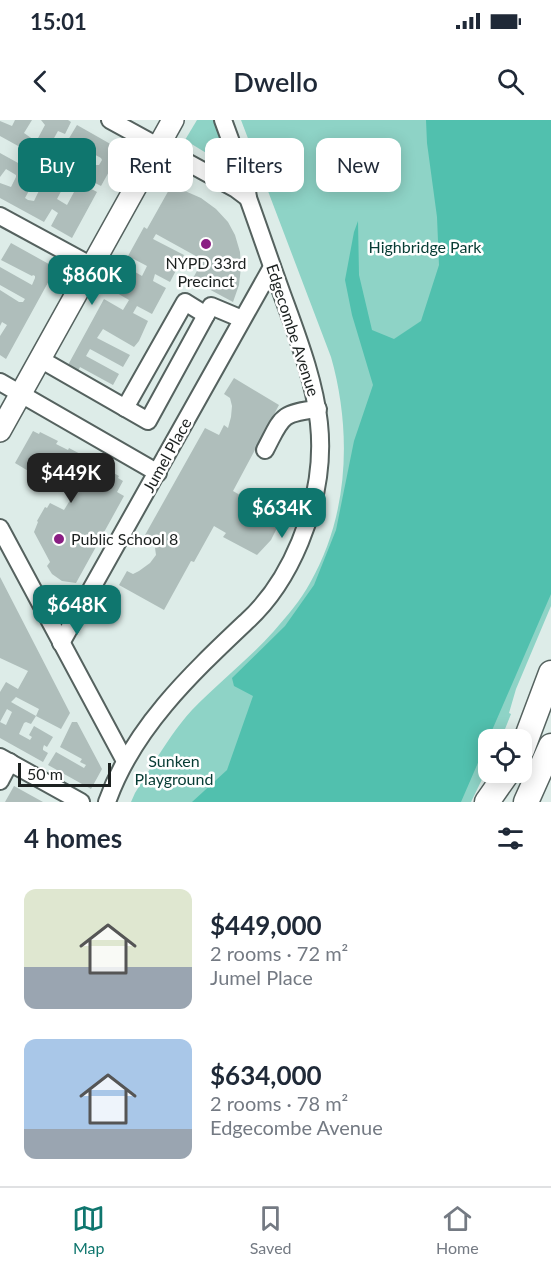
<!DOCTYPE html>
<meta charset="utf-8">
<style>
body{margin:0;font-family:Lato,sans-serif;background:#f2f2f3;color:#1f2937;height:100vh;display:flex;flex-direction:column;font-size:22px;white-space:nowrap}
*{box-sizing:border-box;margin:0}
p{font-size:20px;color:#747a83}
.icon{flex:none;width:33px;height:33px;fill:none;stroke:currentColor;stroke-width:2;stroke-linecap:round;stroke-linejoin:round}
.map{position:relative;height:682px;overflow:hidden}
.panel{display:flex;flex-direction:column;background:#fff;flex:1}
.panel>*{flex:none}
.banner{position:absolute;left:18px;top:18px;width:516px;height:54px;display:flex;gap:12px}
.tools{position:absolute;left:478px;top:609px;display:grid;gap:12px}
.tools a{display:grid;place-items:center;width:54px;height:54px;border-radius:12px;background:#fff;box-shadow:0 3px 15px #0003;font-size:30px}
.scale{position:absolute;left:18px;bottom:15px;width:93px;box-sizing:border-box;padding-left:6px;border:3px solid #1c2120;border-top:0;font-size:16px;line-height:21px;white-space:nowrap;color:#1c2120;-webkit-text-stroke:4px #fff;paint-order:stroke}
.price{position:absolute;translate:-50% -51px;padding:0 14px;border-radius:12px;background:#0f766e;color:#fff;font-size:20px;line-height:39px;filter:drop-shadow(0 2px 3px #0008)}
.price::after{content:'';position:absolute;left:50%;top:36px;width:18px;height:14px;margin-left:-9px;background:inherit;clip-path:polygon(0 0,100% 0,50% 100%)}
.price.on{background:#222;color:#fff}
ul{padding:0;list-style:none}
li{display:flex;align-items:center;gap:18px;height:150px;padding:0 24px}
li span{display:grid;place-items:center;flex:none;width:168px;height:120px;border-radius:12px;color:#555}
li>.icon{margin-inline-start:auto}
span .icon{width:72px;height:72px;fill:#fffc;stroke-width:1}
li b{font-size:26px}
h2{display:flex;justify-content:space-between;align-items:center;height:72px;padding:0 24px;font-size:26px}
.pill{padding:0 21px;border-radius:12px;background:#fff;box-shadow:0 3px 15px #0003;font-size:21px;line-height:54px}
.pill.on{background:#0f766e;color:#fff}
.status{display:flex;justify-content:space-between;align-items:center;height:42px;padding:0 30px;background:#fff;direction:ltr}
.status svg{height:16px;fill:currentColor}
header{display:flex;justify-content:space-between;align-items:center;height:78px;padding:0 24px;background:#fff;font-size:27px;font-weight:600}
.tabs{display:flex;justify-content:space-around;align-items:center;height:84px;border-top:2px solid #e0e1e3;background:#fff;font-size:16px;color:#747a83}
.tabs a{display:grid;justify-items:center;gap:3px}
.tabs .on{color:#0f766e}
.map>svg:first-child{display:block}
.green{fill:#8ed3c6}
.forest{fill:#51c0ae}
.building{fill:#afbebb;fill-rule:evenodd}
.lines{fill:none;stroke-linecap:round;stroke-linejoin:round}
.minor-casing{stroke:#55625f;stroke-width:20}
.major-casing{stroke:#55625f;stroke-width:24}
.highway-casing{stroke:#55625f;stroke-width:27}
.minor{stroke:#fff;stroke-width:16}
.major{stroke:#fff;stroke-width:21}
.highway{stroke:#fff;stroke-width:24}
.poi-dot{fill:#8a1e83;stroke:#fff;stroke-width:2}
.labels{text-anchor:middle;stroke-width:5;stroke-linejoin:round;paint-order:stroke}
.park-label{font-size:16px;fill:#073c34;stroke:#fff}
.poi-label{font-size:16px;fill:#1c2120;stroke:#fff}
.street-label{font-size:16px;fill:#1c2120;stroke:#fff}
</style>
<div class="status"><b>15:01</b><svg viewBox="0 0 49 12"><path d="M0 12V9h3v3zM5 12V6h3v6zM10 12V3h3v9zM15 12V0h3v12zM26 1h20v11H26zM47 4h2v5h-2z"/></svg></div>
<header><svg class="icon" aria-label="back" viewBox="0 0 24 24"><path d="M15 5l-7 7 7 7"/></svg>Dwello<svg class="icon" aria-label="search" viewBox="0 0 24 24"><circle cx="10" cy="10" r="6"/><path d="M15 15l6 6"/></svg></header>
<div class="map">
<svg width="551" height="682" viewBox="0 0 551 682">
<rect width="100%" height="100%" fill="#ddece8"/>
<g class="green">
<polygon points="197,0 218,0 234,50 185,20"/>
<path d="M241,0H551V486L516,569L509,593L511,594L501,619L489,620V645L471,682H131L135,673C153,645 170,614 192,590C218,563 249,539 274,511C287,496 301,480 310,463C349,395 352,311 331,237Z"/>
</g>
<polygon class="forest" points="426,0 551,0 551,474 461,682 192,682 227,650 253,576 234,566 232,558 285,506 314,465 336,410 354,321 373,265 352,195 345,160 354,112 358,101 359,155 372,210 394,219 421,201 439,145 437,97 427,23"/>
<g class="building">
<polygon points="15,0 32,0 24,13 34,20 37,20 45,5 41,0 68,0 71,2 65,14 58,11 49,27 55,31 49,43 0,16 0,1 12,6"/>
<polygon points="77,5 121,30 101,66 89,60 90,57 59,40 66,27 96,45 99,45 102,40 101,38 68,20"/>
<polygon points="0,33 38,54 25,78 28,80 34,81 50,48 68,58 57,79 67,85 74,72 68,68 73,59 97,72 72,118 51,106 58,93 52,89 44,102 0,78 0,63 11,67 16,57 16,55 6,49 0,57"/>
<polygon points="170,68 185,71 201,78 216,89 228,102 235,115 240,132 241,147 239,165 233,182 192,160 203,140 156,114 153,119 184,135 170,162 155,154 153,161 166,168 152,194 137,186 133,193 148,201 139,221 134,227 103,209 97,218 130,235 123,247 90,229 86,236 119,254 113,265 80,247 78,251 68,245 104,179 123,190 129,180 110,169 123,145 142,156 147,146 128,136 144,107 147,109"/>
<polygon points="11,123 56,148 6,239 0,235 0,216 7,205 2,202 0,206 0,170 19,182 23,182 25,179 0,165 0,147 32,165 35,158 35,156 33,155 32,156 1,140"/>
<polygon points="234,258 279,285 233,371 245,378 248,373 281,392 280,402 271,420 257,435 223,417 226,413 214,406 194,442 191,441 164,490 119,465 127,451 133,454 139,451 150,443 156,435 155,428 159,423 145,415 205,308 219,315 224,305 228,308 231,297 232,286 230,278 224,274"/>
<polygon points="33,311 39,314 40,312 58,321 56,324 68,330 69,328 86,337 85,340 100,348 101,346 119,356 118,358 123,361 117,372 124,376 76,463 62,461 52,454 47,446 50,442 34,412 38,402 37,401 45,387 47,388 50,383 64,390 72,377 15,343"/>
<path d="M0,457L70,593L61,609L36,596L39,589L16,577L11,582L36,596L31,604L26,602L24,603L19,614L30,620L32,617L29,615L34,606L53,617L47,627L44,625L43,628V630L48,633L43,642L0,618V572L6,562L18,569L28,551L0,538ZM7,589L12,592L6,605L0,602Z"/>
<polygon points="72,602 77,602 102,649 91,669 48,645 56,632 84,648 86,645 80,642 82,639 60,627"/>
<polygon points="14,666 43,682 5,682"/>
</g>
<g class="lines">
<defs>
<g id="minor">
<polyline points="110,0 236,69 248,78"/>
<polyline points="0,96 92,146"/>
<polyline points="40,239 148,301 211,186 242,199"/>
<polyline points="0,262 158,353"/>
<polyline points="125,288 185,182 206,195"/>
<path d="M265,330C282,298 279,293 318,289"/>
<polyline points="0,408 125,641"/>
<polyline points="61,523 272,147"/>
<polyline points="0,637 81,682"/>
<polyline points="0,661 10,642"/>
<path d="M107,682C133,608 192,553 247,501C270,480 288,451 300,422C337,332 318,272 286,185C273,150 261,114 248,78L246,63L223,0"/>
</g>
<polyline id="major" points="0,311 173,0"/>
<g id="highway">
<polyline points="522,630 551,553"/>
<polyline points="487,682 508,652"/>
<polyline points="526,682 551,626"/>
</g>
</defs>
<use href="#minor" class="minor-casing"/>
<use href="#major" class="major-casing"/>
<use href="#highway" class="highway-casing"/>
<use href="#minor" class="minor"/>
<use href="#major" class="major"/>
<use href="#highway" class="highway"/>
</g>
<g class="poi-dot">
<circle cx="206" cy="124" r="6"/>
<circle cx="59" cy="419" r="6"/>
</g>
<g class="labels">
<g class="park-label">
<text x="425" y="133">Highbridge Park</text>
<text x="174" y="647">Sunken<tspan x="174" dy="18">Playground</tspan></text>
</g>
<g class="poi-label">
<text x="206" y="149">NYPD 33rd<tspan x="206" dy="18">Precinct</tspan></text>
<text x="71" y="425" text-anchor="start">Public School 8</text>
</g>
<g class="street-label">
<text transform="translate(293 210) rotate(72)" y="6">Edgecombe Avenue</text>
<text transform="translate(167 335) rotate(-61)" y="6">Jumel Place</text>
</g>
</g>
</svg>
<div class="tools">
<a><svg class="icon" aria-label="locate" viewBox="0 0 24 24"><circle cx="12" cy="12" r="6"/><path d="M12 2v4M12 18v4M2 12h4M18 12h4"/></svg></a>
</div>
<div class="scale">50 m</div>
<b class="price" style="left:92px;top:186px">$860K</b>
<b class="price on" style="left:71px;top:384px">$449K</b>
<b class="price" style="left:282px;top:419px">$634K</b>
<b class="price" style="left:77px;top:516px">$648K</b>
<div class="banner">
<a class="pill on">Buy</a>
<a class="pill">Rent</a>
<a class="pill">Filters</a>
<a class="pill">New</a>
</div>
</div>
<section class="panel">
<h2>4 homes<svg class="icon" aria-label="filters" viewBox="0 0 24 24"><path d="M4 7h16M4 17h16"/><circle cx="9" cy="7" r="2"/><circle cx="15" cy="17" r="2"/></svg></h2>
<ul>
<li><span style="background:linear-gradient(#dfe7d0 65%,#9aa5b1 0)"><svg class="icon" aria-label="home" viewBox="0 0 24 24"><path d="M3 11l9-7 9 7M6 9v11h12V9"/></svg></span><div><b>$449,000</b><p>2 rooms · 72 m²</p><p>Jumel Place</p></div></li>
<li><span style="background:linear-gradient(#a9c7e8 75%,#9aa5b1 0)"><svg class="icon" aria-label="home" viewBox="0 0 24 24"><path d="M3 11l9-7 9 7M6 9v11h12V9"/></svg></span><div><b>$634,000</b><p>2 rooms · 78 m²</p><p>Edgecombe Avenue</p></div></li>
</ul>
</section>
<nav class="tabs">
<a class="on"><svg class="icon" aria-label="map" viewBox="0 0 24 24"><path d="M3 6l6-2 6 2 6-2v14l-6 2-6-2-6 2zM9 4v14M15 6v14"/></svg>Map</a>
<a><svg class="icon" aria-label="saved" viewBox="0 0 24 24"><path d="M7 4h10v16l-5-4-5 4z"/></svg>Saved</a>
<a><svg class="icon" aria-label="home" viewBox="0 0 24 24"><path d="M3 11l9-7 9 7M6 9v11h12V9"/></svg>Home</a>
</nav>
